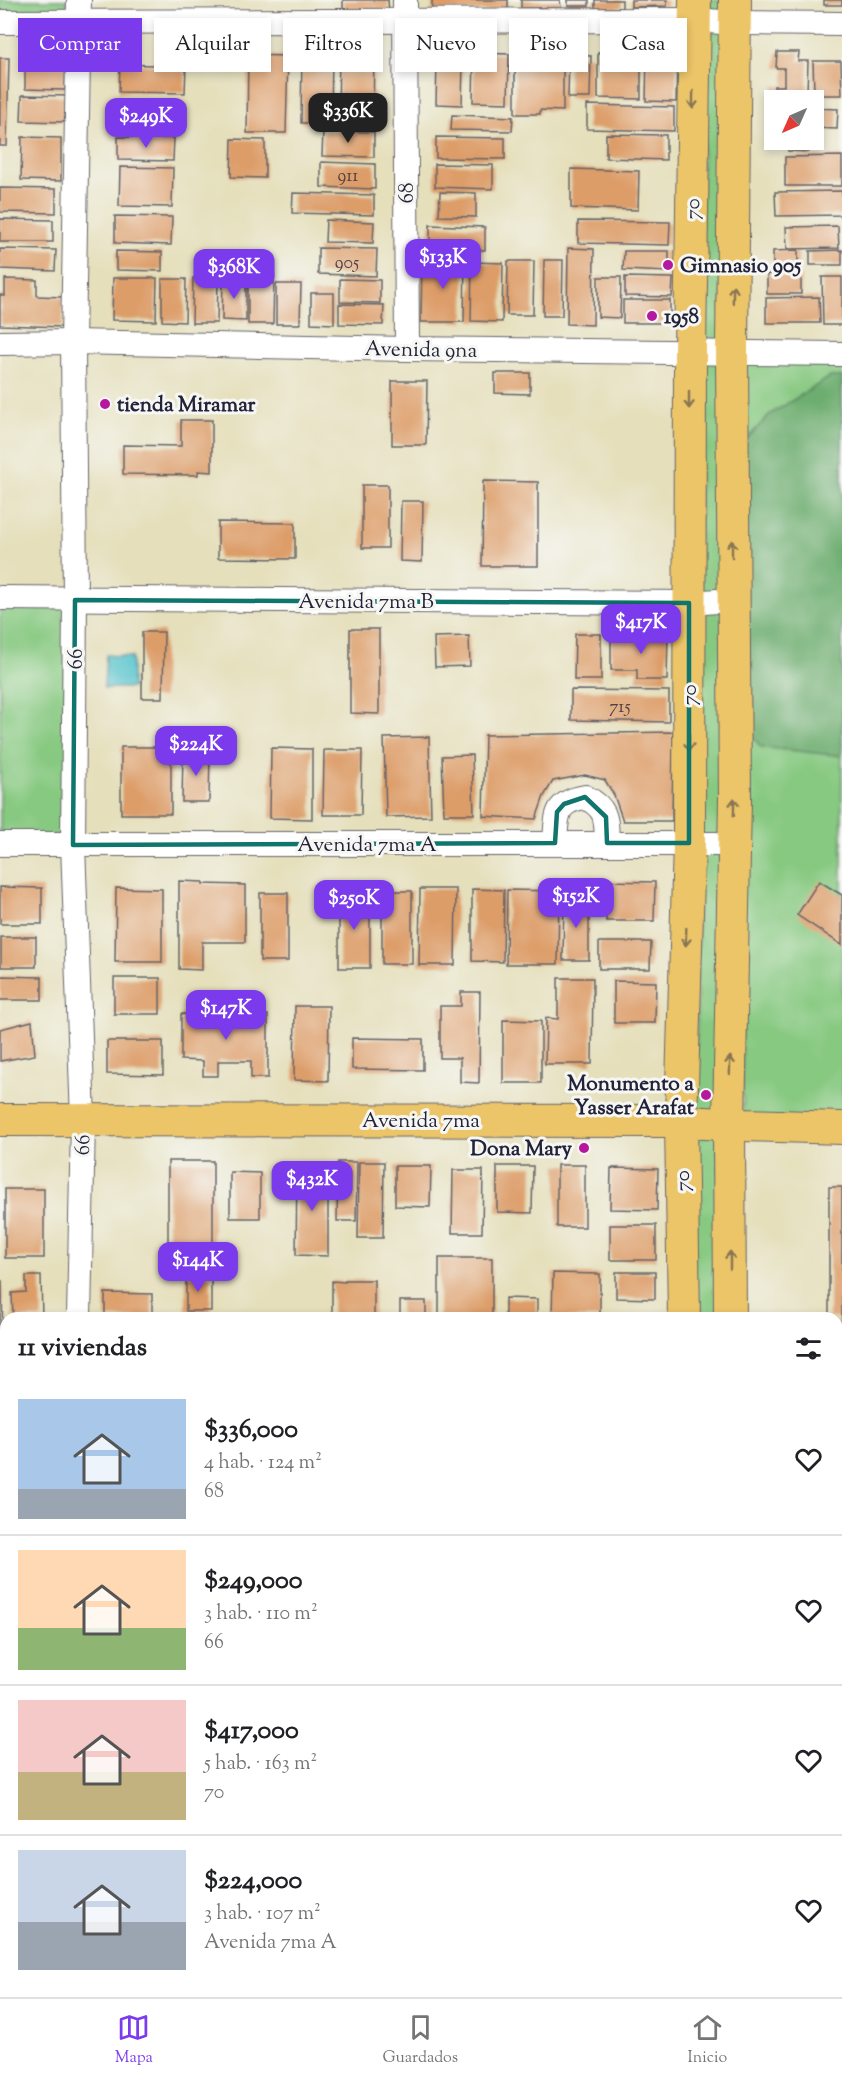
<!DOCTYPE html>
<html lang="es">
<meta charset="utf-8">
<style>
body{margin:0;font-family:"Sorts Mill Goudy",serif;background:#f6f6f6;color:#202124;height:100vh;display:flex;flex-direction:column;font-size:22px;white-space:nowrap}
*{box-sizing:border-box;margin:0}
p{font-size:20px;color:#757577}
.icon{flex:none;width:33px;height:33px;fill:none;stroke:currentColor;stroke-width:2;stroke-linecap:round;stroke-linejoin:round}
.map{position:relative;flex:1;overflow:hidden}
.drawer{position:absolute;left:0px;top:1312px;width:843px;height:686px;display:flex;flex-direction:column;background:#fff;border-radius:18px 18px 0 0;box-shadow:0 3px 9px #0003}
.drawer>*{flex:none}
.guide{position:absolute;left:18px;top:18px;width:807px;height:54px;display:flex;gap:12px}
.needle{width:39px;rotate:225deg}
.fabs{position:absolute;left:764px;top:90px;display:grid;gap:12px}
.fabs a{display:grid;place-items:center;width:60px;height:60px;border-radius:0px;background:#fff;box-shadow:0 3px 9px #0003;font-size:30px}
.price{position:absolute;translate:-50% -51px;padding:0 14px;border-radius:12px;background:#7c3aed;color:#fff;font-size:20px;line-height:39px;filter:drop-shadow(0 2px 3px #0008)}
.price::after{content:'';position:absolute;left:50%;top:36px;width:18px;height:14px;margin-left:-9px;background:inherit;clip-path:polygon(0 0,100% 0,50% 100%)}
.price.selected{background:#222;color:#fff}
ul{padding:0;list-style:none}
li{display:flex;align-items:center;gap:18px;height:150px;padding:0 18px}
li+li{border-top:2px solid #e0e0e0}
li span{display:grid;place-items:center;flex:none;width:168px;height:120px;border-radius:0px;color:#555}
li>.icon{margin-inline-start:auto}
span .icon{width:72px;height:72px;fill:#fffc;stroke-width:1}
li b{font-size:26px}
h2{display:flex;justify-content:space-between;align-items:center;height:72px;padding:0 18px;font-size:26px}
.chip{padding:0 21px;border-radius:0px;background:#fff;box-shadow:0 3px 9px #0003;font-size:21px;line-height:54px}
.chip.selected{background:#7c3aed;color:#fff}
.menu{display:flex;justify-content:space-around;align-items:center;height:84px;border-top:2px solid #e0e0e0;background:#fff;font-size:16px;color:#757577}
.menu a{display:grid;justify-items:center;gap:3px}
.menu .selected{color:#7c3aed}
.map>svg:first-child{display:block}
.green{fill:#87c981;stroke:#54765e;stroke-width:1.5}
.forest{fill:#6dad6f;stroke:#486855;stroke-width:1.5}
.water{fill:#57c4cd;stroke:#3c7384;stroke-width:1.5}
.building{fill:#dd9d69}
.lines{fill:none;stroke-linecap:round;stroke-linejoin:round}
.minor-casing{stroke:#666468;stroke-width:26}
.major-casing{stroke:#666468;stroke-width:34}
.highway-casing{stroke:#666468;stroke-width:35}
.minor{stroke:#fff;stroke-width:24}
.major{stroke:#edc569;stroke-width:32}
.highway{stroke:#edc569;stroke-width:33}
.oneway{stroke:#887452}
.marked{fill:none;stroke:#0f766e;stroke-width:4.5;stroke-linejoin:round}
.poi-dot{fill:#b5179e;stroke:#f6f6f2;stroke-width:2}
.labels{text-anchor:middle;stroke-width:6;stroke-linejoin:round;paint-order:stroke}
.number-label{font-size:18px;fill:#514146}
.street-label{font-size:21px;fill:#22223b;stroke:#f6f6f2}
.poi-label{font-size:21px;font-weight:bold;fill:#22223b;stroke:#f6f6f2;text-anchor:start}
</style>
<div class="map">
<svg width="842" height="1997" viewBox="0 0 842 1997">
<rect width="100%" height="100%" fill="#f6f6f2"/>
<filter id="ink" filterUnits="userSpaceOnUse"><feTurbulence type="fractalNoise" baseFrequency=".0167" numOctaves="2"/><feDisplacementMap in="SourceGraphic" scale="12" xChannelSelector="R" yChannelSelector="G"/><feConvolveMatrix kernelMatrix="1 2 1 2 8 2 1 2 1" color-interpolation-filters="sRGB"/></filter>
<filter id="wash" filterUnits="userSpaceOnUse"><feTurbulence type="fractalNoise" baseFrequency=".008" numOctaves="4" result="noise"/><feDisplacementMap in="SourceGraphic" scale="24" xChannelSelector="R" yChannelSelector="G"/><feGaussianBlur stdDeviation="1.35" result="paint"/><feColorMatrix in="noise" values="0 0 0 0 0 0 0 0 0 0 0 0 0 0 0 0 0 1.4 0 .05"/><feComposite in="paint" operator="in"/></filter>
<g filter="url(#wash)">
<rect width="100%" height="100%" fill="#e5dfbb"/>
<g class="green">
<polygon points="0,0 67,0 67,5 59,13 0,14"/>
<polygon points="705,0 727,0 721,366 724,613 718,1130 722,1318 693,1318 699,828 700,334"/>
<polygon points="732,352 842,354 842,1128 743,1125"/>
<polygon points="0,598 75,600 73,845 0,844"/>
<polygon points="0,1965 6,1965 6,1992 25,1992 24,1994 18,1997 0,1997"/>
<polygon points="837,1971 842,1971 842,1997 770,1997 767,1992 837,1992"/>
<polygon points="102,1992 350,1992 345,1997 108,1997"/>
<polygon points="423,1992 643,1992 642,1997 428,1997"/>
</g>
<polygon class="forest" points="830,377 842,377 842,756 761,747 734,714 732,455 769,415"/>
<polygon class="water" points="106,655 132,657 132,688 104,688"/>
<g id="blocks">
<g class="building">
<polygon points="343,0 388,0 389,13 343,14"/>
<polygon points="432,0 508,0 508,11 432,12"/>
<polygon points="521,0 560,0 561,8 521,8"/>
<rect x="568" y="0" width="21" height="6"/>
<rect x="595" y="0" width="27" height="8"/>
<polygon points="631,0 667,0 667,6 631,7"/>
<rect x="824" y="0" width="18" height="5"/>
<polygon points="339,47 374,48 373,125 338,124"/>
<polygon points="302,51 332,51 331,123 301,123"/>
<polygon points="598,52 641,52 641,99 598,98"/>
<polygon points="647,52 677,53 676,102 646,101"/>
<polygon points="777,52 799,52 798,61 808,61 807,93 796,93 796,100 774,100 774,86 784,86 784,68 776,68"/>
<polygon points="474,53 509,54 508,103 473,102"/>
<polygon points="248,55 288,56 286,133 247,133"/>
<polygon points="515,55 563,56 563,111 540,110 540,114 515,114"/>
<polygon points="569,55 591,56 590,98 568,98"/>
<polygon points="0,58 9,58 7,146 0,146"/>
<polygon points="25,58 66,59 65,90 25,89"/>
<polygon points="437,61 463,62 462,105 436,104"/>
<polygon points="813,61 841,61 842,95 821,95 814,91"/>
<polygon points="120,64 186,66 185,93 119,92"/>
<polygon points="22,95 69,96 68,122 21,121"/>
<polygon points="111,101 186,103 185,131 110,130"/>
<polygon points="587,105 674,107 674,131 587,129"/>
<polygon points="813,108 838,109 837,129 813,128"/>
<polygon points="452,115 513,117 512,131 451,130"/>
<polygon points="323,131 374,132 374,157 322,156"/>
<polygon points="606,134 666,135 666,160 606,158"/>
<polygon points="22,137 61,138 61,181 21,180"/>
<polygon points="118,137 174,138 173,161 118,160"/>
<polygon points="436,137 505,138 505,159 436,158"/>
<polygon points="232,139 265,140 265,178 231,177"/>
<polygon points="788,140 808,140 808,152 788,151"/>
<polygon points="842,156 842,186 785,186 785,157"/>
<polygon points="321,162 375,164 375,189 321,187"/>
<polygon points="435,164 493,165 493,189 435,187"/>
<polygon points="120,167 173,168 172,207 119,206"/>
<polygon points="571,169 639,171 638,210 571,208"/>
<polygon points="0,188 56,189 56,213 0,212"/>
<polygon points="842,191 842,215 776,216 775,192"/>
<polygon points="440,192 476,193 476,217 439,216"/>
<polygon points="293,193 374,195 374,215 292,213"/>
<polygon points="115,216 172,217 171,245 115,243"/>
<polygon points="0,219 53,220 53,242 0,242"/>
<polygon points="326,220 374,222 373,243 325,242"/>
<polygon points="578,221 670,222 669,245 578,243"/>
<polygon points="430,225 485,227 485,250 430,249"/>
<polygon points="838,226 839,248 787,249 786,227"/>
<polygon points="318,248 377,249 376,276 318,274"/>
<polygon points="568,248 594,249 593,325 567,324"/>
<polygon points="0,249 56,250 55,271 0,269"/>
<polygon points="798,250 798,265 773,265 773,251"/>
<polygon points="842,250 842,265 810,265 810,251"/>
<polygon points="116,251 162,252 162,271 116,270"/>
<polygon points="624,251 669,251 669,272 623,270"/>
<polygon points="422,257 465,258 464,322 421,322"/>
<polygon points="544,260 563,260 562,316 543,316"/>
<polygon points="508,261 534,261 533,315 507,315"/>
<polygon points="472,262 503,263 502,322 471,321"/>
<polygon points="248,274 274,274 273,324 248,324"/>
<polygon points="767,274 801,275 801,294 767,294"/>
<polygon points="598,277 621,277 620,318 598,317"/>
<polygon points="625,277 673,278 672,297 625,296"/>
<polygon points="822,277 842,277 842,325 823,325"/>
<polygon points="113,278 157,278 156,321 112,320"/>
<polygon points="193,278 218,279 217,323 192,323"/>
<polygon points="5,279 37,280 37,296 63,297 63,327 0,325 0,295 5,296"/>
<polygon points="162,279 186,279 185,322 162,321"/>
<polygon points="223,279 246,279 246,321 222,320"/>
<polygon points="340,279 380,280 380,303 340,302"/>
<polygon points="276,284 301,284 300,324 276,324"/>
<polygon points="311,293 334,293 334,324 311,323"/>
<polygon points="819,297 820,323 766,323 766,298"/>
<rect x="623" y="300" width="47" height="23"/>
<polygon points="339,304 384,305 383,325 339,324"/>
<polygon points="495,373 530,373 530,394 495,393"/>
<polygon points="392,381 427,381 426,445 392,445"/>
<polygon points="181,420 212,420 212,472 198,471 198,475 123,474 123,445 181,446"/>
<polygon points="483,481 538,482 538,566 482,566"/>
<rect x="362" y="485" width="26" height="63"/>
<polygon points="401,501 423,501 422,562 400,561"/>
<polygon points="218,522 295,523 295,559 218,558"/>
<polygon points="350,629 379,629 379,714 350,713"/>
<polygon points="142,632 164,632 163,698 142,698"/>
<polygon points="637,633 668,633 667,680 637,680 637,670 611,670 611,636 637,636"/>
<polygon points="575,634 601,634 601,680 574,680"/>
<polygon points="469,636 470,666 435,667 434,637"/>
<polygon points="571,690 669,691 669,722 571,720"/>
<polygon points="673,732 672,821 623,821 614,795 605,780 585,775 553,781 544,796 536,819 483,816 485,735"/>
<polygon points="429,737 431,816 386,817 384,738"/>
<rect x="121" y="747" width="50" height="67"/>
<polygon points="271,748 312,749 312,819 270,818"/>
<polygon points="324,750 362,750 361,815 323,815"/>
<polygon points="183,752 210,753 209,802 182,802"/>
<polygon points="472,755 474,814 444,814 442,756"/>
<polygon points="179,881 203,882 203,884 245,885 245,942 202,942 202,970 179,969"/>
<polygon points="606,881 655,882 654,921 606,921"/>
<polygon points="819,881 842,895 842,945 797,915"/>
<polygon points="0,887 42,888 42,924 0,924"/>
<polygon points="116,888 162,889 162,962 115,962"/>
<polygon points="420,889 456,889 455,965 419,965"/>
<polygon points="472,889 504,890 503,962 472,961"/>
<polygon points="507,890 559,891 558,964 506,964"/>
<rect x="382" y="891" width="30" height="73"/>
<rect x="260" y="893" width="28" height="68"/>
<polygon points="339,893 370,894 370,968 339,968"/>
<polygon points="564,897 589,897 589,960 563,960"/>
<rect x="1" y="937" width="35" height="30"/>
<polygon points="599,942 651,942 650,969 599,969"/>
<polygon points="0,976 42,977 42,1000 0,1000"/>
<rect x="114" y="978" width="46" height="36"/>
<polygon points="558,978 593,978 592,1064 545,1064 546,1018 558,1019"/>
<polygon points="614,981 656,982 655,1023 614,1023"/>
<polygon points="461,992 480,992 479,1083 460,1082 460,1058 440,1058 440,1006 461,1006"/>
<polygon points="295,1006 329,1006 328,1081 294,1080"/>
<polygon points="181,1014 268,1015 268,1078 251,1078 251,1061 218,1061 218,1076 203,1076 203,1061 181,1060"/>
<polygon points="503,1020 541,1021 541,1083 503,1083"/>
<polygon points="32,1021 35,1055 0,1061 0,1029"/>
<polygon points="352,1038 423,1039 423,1070 352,1069"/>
<polygon points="107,1041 163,1041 163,1075 107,1074"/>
<polygon points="168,1161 213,1161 213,1255 168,1254"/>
<polygon points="338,1162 357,1162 356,1221 337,1221"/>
<polygon points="359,1162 384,1162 383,1238 358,1238"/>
<rect x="557" y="1165" width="28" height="62"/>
<polygon points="395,1166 431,1166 430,1207 395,1206"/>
<polygon points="497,1166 533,1166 532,1213 497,1212"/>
<polygon points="611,1168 658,1169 657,1210 610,1209"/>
<polygon points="297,1169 328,1169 328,1256 296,1255"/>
<polygon points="453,1170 483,1170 482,1233 452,1233"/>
<polygon points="230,1172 260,1173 260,1218 230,1218"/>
<polygon points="829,1187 842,1187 842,1521 837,1521 837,1318 829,1318"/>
<rect x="5" y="1189" width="39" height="69"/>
<rect x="610" y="1225" width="46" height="35"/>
<rect x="439" y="1258" width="53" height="60"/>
<polygon points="616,1272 655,1272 655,1299 616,1298"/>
<polygon points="553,1273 600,1274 600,1318 552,1318"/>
<polygon points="186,1275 211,1276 211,1311 186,1311"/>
<polygon points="26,1276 41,1276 42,1318 13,1318 12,1293 26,1292"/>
<polygon points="345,1280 374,1280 374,1318 332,1318 332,1281 345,1282"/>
<polygon points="0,1281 2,1281 3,1348 0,1348"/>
<polygon points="105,1293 152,1294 152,1318 105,1318"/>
<polygon points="505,1298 537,1299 537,1318 505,1318"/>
<rect x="400" y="1301" width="26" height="17"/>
<rect x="0" y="1542" width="6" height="61"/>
<rect x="0" y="1672" width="6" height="77"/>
<rect x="837" y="1709" width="5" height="39"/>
<rect x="0" y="1772" width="6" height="52"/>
<rect x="0" y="1845" width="6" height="47"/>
</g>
</g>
</g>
<g filter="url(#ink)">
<use href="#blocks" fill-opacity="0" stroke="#666468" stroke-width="1.5"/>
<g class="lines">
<defs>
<g id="minor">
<polyline points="79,0 73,342 75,600 73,845 83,1120 79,1318"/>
<polyline points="405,0 407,349"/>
<polyline points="0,22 695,20 735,23 842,24"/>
<polyline points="0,343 73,342 407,349 842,354"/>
<polyline points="0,598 689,603 732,600"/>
<path d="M555,843C557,816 554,802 585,797C608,809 606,819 607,843"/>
<polyline points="0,844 734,844"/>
<polyline points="0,1392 6,1392"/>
<polyline points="0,1634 6,1634"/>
<polyline points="837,1644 842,1644"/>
</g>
<g id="major">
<polyline points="0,1120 668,1121 743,1125 842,1128"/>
<polyline points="684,1318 681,1121 689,843 690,352 695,0"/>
<polyline points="730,1318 729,1124 735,799 732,352 735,0"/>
<polyline points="681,1992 682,1997"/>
<polyline points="727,1992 727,1997"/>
</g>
<g id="highway">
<polyline points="0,1950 6,1950"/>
<polyline points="837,1958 842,1958"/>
</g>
</defs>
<use href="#minor" class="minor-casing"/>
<use href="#major" class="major-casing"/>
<use href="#highway" class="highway-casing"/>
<use href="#minor" class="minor"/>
<use href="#major" class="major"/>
<use href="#highway" class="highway"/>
</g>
<defs><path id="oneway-shaft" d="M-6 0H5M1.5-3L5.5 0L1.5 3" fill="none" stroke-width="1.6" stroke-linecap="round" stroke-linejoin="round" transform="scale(1.5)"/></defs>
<g class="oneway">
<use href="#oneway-shaft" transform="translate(693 100) rotate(91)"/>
<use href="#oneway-shaft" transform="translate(733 294) rotate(-89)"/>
<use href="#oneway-shaft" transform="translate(689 400) rotate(90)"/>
<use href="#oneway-shaft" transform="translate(732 549) rotate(-90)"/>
<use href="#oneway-shaft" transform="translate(689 742) rotate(90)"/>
<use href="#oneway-shaft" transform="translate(734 807) rotate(-89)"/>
<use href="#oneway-shaft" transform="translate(686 937) rotate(92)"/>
<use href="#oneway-shaft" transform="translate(730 1065) rotate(-89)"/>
<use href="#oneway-shaft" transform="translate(730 1260) rotate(-90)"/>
</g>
</g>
<path class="marked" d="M75,600L689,603V843H607L606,817L585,797L564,804L557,812L555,843L73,845Z"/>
<g class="poi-dot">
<circle cx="668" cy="265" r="6"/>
<circle cx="652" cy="316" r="6"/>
<circle cx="105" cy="404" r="6"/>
<circle cx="706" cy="1095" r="6"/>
<circle cx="584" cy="1148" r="6"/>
</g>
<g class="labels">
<g class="number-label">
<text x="348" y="181">911</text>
<text x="347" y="268">905</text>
<text x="620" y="712">715</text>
</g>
<g class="street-label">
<text transform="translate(406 193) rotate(-90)" y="7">68</text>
<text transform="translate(692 209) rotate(-89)" y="7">70</text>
<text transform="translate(421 349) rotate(1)" y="7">Avenida 9na</text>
<text x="366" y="608">Avenida 7ma B</text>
<text transform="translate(75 659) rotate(-90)" y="7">66</text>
<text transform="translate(689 695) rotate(-90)" y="7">70</text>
<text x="367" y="851">Avenida 7ma A</text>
<text x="421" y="1127">Avenida 7ma</text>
<text transform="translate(82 1145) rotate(-89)" y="7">66</text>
<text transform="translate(682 1181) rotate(-91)" y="7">70</text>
</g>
<g class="poi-label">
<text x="680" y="272">Gimnasio 905</text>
<text x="664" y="323">1958</text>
<text x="117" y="411">tienda Miramar</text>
<text x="694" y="1090" text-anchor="end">Monumento a<tspan x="694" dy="24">Yasser Arafat</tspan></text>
<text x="572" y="1155" text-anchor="end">Dona Mary</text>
</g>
</g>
</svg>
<div class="fabs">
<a><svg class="needle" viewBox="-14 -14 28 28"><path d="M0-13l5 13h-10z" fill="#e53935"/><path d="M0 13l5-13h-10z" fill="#757577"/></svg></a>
</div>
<b class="price selected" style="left:348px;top:144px">$336K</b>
<b class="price" style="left:146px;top:149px">$249K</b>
<b class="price" style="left:443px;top:290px">$133K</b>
<b class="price" style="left:234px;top:300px">$368K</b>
<b class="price" style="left:641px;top:655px">$417K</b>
<b class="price" style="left:196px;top:777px">$224K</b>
<b class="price" style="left:576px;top:929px">$152K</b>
<b class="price" style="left:354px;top:931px">$250K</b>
<b class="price" style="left:226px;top:1041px">$147K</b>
<b class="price" style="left:312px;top:1212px">$432K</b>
<b class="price" style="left:198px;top:1293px">$144K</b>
<div class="guide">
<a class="chip selected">Comprar</a>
<a class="chip">Alquilar</a>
<a class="chip">Filtros</a>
<a class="chip">Nuevo</a>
<a class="chip">Piso</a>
<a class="chip">Casa</a>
</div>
<section class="drawer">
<h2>11 viviendas<svg class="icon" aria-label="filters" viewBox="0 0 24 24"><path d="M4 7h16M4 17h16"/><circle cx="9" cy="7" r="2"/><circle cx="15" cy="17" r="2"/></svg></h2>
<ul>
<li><span style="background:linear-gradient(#a9c7e8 75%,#9aa5b1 0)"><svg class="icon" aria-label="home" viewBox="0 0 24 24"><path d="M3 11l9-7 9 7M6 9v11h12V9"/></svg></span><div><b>$336,000</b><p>4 hab. · 124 m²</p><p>68</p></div><svg class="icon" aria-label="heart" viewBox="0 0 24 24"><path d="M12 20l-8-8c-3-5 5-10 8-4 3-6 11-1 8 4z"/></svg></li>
<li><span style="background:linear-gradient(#ffd9b3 65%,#8fb573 0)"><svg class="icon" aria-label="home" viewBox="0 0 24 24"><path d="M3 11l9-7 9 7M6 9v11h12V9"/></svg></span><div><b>$249,000</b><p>3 hab. · 110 m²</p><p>66</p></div><svg class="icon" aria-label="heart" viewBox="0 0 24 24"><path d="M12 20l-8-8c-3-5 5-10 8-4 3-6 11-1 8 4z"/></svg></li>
<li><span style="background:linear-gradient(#f6c9c9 60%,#c2b280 0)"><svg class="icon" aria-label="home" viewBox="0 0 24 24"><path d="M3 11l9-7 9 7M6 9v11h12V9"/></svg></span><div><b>$417,000</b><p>5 hab. · 163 m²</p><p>70</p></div><svg class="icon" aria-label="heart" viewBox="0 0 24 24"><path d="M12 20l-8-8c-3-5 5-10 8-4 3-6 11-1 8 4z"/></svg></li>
<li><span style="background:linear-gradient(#c9d6e8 60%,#9aa5b1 0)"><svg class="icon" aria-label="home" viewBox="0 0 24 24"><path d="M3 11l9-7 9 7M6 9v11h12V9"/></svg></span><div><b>$224,000</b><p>3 hab. · 107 m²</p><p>Avenida 7ma A</p></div><svg class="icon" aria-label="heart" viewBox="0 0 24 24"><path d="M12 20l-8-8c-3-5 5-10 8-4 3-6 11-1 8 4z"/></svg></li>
</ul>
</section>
</div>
<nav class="menu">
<a class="selected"><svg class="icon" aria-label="map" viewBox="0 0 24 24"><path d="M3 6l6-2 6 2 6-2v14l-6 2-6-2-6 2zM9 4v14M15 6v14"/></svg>Mapa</a>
<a><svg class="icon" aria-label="saved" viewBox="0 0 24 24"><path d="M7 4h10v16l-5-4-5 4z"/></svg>Guardados</a>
<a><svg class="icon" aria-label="home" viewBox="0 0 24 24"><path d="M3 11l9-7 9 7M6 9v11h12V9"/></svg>Inicio</a>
</nav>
